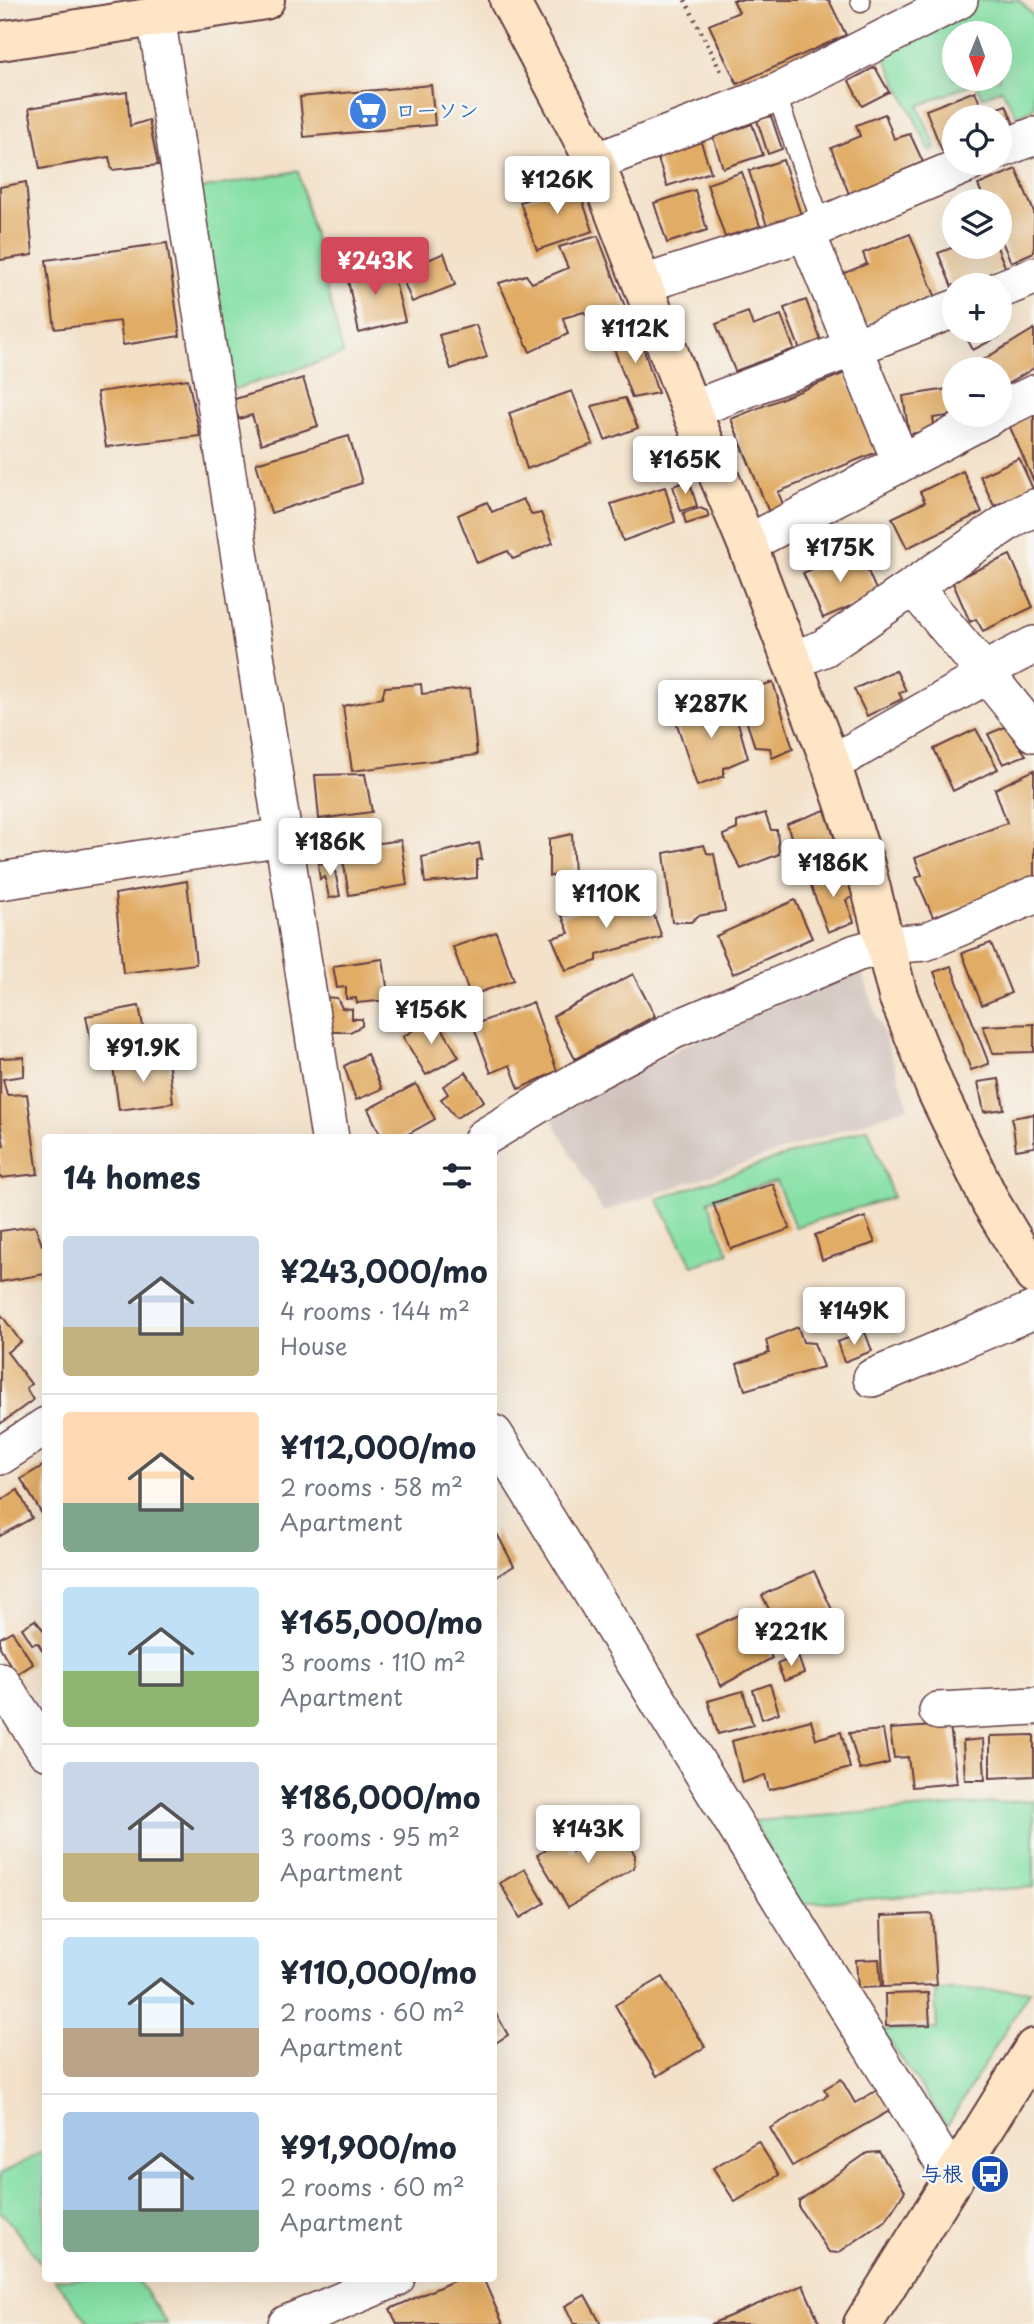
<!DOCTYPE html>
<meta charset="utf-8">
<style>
body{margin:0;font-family:"Playpen Sans","Klee One",sans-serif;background:#f2f2f3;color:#1f2937;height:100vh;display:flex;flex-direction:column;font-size:26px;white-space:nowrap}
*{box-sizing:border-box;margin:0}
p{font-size:23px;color:#747a83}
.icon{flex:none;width:38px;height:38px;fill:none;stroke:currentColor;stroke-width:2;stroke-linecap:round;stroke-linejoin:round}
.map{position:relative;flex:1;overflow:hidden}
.sheet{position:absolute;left:42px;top:1134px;width:455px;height:1148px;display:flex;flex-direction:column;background:#fff;border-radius:7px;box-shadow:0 7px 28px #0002}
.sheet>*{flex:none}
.needle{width:46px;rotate:181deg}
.tools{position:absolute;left:942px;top:21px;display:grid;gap:14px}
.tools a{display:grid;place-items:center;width:70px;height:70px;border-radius:50%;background:#fff;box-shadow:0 7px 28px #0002;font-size:35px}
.price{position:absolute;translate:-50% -60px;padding:0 16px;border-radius:7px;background:#fff;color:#222;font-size:23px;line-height:46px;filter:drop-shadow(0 2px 4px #0008)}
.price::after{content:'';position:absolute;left:50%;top:42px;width:21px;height:16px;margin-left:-10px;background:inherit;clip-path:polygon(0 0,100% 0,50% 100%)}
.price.active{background:#d1495b;color:#fff}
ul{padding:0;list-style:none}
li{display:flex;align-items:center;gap:21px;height:175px;padding:0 21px}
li+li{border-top:2px solid #e0e1e3}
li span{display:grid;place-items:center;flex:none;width:196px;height:140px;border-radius:7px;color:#555}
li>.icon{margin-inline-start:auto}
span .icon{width:84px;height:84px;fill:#fffc;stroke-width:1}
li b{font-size:30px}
h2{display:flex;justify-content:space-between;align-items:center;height:84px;padding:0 21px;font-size:30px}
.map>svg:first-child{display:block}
.industrial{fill:#cfc0ba}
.green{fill:#86e0a6;stroke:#688068;stroke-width:2;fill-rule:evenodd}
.building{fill:#e1ac65}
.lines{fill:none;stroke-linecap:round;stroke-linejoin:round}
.lane-casing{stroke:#633c43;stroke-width:21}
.street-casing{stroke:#633c43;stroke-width:40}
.secondary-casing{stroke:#633c43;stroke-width:42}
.path{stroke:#633c43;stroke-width:4.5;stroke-dasharray:2 5;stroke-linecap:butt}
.lane{stroke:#fff;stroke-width:18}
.street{stroke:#fff;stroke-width:37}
.secondary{stroke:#fde5c5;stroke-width:38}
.labels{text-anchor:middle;stroke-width:5;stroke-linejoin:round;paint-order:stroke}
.shop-label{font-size:21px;font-weight:bold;fill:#366cbe;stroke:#f6f6f2;text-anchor:start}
.transit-label{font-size:21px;font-weight:bold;fill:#164399;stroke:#f6f6f2;text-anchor:end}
</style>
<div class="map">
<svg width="1034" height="2324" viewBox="0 0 1034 2324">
<rect width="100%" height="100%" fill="#f6f6f2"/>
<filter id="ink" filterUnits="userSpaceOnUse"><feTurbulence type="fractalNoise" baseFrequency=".0143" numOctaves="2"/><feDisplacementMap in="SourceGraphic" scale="14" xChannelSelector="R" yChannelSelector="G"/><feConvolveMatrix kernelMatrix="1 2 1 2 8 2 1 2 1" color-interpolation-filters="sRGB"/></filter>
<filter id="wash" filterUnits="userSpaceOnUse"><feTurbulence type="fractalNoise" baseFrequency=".00686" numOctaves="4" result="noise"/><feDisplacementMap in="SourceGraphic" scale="28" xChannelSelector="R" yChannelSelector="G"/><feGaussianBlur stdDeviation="1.57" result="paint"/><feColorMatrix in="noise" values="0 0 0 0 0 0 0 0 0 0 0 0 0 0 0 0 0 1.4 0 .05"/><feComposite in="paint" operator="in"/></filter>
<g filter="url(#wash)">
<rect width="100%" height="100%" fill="#f3e1c9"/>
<polygon class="industrial" points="860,967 909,1107 603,1212 551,1117 689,1043"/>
<g class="green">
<path d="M973,0H1019L1034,16V108L1017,117L1002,89L982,97L975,82L918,106L936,147L930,151L882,51ZM954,33H999V79H954Z"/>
<polygon points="298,171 343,354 229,391 194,190"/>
<polygon points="868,1128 893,1197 795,1227 776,1181 708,1201 729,1253 693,1266 657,1199"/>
<polygon points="1034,1800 1034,1887 797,1904 754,1821"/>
<polygon points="935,1990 1030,1990 947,2126 882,2030 937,2029"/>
<polygon points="45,2150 45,2268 0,2210 0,2175"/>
<polygon points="54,2279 137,2279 167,2324 90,2324"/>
</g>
<g id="blocks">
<g class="building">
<polygon points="733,0 829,0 846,35 737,84 709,25 739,12"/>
<polygon points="875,67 889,92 862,106 849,81"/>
<polygon points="431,85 435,125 304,137 300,97"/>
<polygon points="975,91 985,117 954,117 954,146 942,151 926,110"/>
<polygon points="127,92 130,126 149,120 158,165 112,170 109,157 40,169 29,108"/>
<polygon points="1006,105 1015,127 999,132 999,117 993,117 990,111"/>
<polygon points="885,114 894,139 910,134 923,162 849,194 831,148 860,136 856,125"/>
<polygon points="771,116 782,149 768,154 757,120"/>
<polygon points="752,124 763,155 723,168 713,137"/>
<polygon points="700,139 711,172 667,186 656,153"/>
<polygon points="783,160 801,215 767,226 749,171"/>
<polygon points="1016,169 1034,212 1034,252 1011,262 999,235 999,201 985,201 978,185"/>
<polygon points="742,172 760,226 725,237 707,184"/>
<polygon points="26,182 33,255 0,260 0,187"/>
<polygon points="576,182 593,231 537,250 520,202"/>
<polygon points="695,190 707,230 667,243 654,203"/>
<polygon points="910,234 935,296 853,329 832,278 867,264 863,253"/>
<polygon points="598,236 627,312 596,325 584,312 563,318 568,334 530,352 499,283 526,275 532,283 568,268 559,247"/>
<polygon points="167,243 180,336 123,345 120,321 55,329 46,260"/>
<polygon points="954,247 997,247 1006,269 965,285 954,285 954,292 938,253"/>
<polygon points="444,253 455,285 412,302 400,272"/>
<polygon points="390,261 405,321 359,333 346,271"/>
<polygon points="806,300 823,346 802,355 784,308"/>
<polygon points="748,312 753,326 781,315 794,349 735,371 716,324"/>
<polygon points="476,325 487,357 451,369 439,335"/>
<polygon points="637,329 658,393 632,398 612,343"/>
<polygon points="1034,329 1034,368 999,389 999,369 986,369 981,361"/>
<polygon points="963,331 997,331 1000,336 973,350"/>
<polygon points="845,373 877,452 778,492 785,509 770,515 731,419"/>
<polygon points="303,378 318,426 261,444 252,415 239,419 232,400"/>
<polygon points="188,379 200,436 106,447 97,392"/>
<polygon points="954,388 954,415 933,418 935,430 909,434 903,396"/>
<polygon points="572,391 593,444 527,469 509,413"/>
<polygon points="625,398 638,428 605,440 592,406"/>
<polygon points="1034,414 1034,482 1009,425"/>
<polygon points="349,436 362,483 271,513 256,463"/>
<polygon points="1019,458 1033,489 994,506 980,476"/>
<polygon points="963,471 982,512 907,548 892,518 925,502 920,492"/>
<polygon points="689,480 697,506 681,511 673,486"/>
<polygon points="665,487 675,522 623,541 611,504"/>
<polygon points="523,499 532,515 541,513 553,543 513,559 508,551 477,563 458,515 487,502 492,512"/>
<polygon points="700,508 707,511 709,517 686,524 683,513"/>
<polygon points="858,549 878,594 823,618 803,573"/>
<polygon points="1010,555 1033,607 983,631 976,619 970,622 952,581"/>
<polygon points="896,670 906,691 899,693 902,699 867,716 854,689"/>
<polygon points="773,682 793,749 772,758 770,748 755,747 737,693"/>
<polygon points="421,684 422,694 470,688 477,755 352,771 343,706 382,698 385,687"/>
<polygon points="731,698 748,758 724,768 724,776 697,786 674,715"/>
<polygon points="1005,727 1026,755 1003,764 988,734"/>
<polygon points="976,729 998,769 953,791 934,749"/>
<polygon points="1034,770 1034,878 933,917 916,878 922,875 915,858 1007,823 995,789"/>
<polygon points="365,774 372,812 319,819 315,775"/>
<polygon points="825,810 841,858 802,872 787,824"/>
<polygon points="765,813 771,830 777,830 779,854 741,869 723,835 737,829 737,822"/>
<polygon points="572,834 574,875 549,876 549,839"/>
<polygon points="401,840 407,885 349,895 343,860 353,858 352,847"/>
<polygon points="479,843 482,859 477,860 477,878 425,883 422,857"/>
<polygon points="704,845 707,853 714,854 725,911 698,916 691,922 672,922 664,853"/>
<polygon points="333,861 340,896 329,898 325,877 320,879 318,864"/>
<polygon points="843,868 853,897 846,900 854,922 828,932 809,881"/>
<polygon points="187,881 196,964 123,973 115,894"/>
<polygon points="645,891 662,937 597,955 597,961 566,970 552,938 569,933 562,916"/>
<polygon points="795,900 812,938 733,974 716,936"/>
<polygon points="496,932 514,980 470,996 453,947"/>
<polygon points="991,943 1011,993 982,1005 962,953"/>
<polygon points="383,959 389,1000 357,1003 356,998 346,999 346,987 337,988 333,966"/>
<polygon points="951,966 989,1064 971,1070 934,972"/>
<polygon points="633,974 655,1016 575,1059 553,1016"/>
<polygon points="322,997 337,998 342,1008 352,1009 352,1019 362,1019 362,1026 350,1032 327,1032"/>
<polygon points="533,1002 557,1071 519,1089 510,1065 491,1073 473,1025"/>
<polygon points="139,1006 145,1036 92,1046 86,1016"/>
<polygon points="435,1016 459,1057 426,1075 403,1037"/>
<polygon points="1034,1024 1034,1052 993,1053 983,1026"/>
<polygon points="367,1054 382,1089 356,1100 344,1066"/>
<polygon points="24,1057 24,1076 3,1079 7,1095 27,1094 38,1174 0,1178 0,1147 4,1146 0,1120 0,1058"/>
<polygon points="168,1058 173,1103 119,1110 113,1066"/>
<polygon points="466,1072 484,1101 456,1118 441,1099 448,1094 443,1086"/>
<polygon points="999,1079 1004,1109 984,1112 978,1082"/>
<polygon points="416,1084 435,1119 401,1138 382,1138 368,1109"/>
<polygon points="1034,1114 1034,1147 1016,1150 1012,1118"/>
<polygon points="773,1184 790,1229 731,1249 713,1203"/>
<polygon points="865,1217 875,1243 822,1260 815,1235"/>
<polygon points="35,1226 42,1245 46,1245 45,1274 0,1282 0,1231"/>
<polygon points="0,1313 21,1342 7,1352 31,1384 26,1388 33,1400 0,1424"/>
<polygon points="798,1327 803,1342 814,1343 823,1367 745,1390 737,1364 769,1353 766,1340"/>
<polygon points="865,1332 872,1351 844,1362 837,1342"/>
<polygon points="46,1464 46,1511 42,1514 21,1479"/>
<polygon points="18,1490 32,1518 0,1536 0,1501"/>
<polygon points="494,1528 514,1566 494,1578"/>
<polygon points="814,1571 841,1629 791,1654 762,1595"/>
<polygon points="750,1609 772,1658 721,1686 697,1635"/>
<polygon points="35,1620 46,1633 46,1657 38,1643 32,1644 22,1628"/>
<polygon points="12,1631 33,1664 16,1675 0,1647 0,1638"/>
<polygon points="798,1656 804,1673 784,1681 777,1664"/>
<polygon points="770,1684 779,1713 762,1719 753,1690"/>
<polygon points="743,1691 753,1725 718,1734 708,1701"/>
<polygon points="811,1720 816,1739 841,1732 850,1768 769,1790 765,1775 742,1783 732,1741"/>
<polygon points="950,1725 957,1783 912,1787 908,1757 894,1758 890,1729"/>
<polygon points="883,1730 889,1763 860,1770 849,1733"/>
<polygon points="1034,1735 1034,1776 990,1778 990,1736"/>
<polygon points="983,1739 985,1780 965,1780 963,1741"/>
<polygon points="617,1825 635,1855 634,1868 568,1907 537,1855 564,1839 572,1852"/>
<polygon points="525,1869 545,1903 520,1918 500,1883"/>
<polygon points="932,1914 937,1985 883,1987 881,1916"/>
<polygon points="879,1959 881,1987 858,1988 856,1960"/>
<polygon points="663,1977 705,2047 657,2076 615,2005"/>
<polygon points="928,1993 930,2025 886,2026 885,1994"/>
<polygon points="494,2010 508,2035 494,2044"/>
<polygon points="841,2079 855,2103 879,2089 891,2110 792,2166 770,2128 828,2095 824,2089"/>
<polygon points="758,2141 779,2175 735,2202 713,2168"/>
<polygon points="879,2152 905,2191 886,2220 838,2253 829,2252 799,2208 799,2201 867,2153"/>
<polygon points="460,2278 483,2278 503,2324 397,2324 390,2309"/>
<polygon points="803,2285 820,2324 711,2324"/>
<polygon points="585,2295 601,2324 574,2324 565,2306"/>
</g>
</g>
</g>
<g filter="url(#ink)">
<use href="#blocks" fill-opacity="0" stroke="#633c43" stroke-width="2"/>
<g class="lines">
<defs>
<g id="lane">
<polyline points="860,0 861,3"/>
<polyline points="776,93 822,225"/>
</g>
<g id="street">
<polyline points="156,16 330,1138"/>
<polyline points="999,150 1034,136"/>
<polyline points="595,162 776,93 959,0"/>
<polyline points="643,284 806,232"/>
<polyline points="999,290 1034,276"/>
<polyline points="691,410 954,309"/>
<polyline points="999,411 1034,394"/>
<polyline points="901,462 806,232 970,163"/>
<polyline points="747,544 992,415"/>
<polyline points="1034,645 999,663 987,675 1034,733"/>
<polyline points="791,661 824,648 1015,517 1034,508"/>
<polyline points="831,764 987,675 914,588"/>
<polyline points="0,881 283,837"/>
<polyline points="483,1138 577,1081 674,1030 856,953 885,945 925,942 1034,895"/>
<polyline points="872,1378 1034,1310"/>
<polyline points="494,1434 954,2180"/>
<polyline points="0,1456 46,1426"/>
<polyline points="0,1681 46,1751"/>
<polyline points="938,1711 1034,1706"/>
<polyline points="287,2324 396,2278"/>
</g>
<g id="secondary">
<polyline points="509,0 595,162 691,410 747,544 831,764 865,865 898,996 937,1092 991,1203 1034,1275"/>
<polyline points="0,41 265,0"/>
<polyline points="863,2324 1034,2048"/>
</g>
</defs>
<use href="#lane" class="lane-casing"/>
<use href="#street" class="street-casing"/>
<use href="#secondary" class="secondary-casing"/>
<polyline class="path" points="685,0 722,73"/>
<use href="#lane" class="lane"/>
<use href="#street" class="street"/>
<use href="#secondary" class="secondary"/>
</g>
</g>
<defs>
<symbol id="supermarket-disc" viewBox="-11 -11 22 22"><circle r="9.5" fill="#3f7fe0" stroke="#f6f6f2"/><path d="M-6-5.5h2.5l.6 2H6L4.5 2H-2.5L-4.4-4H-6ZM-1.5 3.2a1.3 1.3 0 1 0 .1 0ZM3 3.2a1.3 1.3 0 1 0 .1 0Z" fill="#fff"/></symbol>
<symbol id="bus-disc" viewBox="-11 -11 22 22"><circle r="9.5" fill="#1a4fb4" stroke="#f6f6f2"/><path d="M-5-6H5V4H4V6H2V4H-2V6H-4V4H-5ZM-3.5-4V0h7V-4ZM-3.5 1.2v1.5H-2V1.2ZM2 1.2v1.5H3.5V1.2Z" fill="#fff"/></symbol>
</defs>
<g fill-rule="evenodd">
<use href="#supermarket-disc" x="346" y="89" width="44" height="44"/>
<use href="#bus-disc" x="968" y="2152" width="44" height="44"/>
</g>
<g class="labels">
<g class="shop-label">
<text x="395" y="118">ローソン</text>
</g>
<g class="transit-label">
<text x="963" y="2181">与根</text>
</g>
</g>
</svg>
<div class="tools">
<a><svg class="needle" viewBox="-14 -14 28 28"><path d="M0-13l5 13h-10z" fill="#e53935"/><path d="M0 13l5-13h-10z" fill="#747a83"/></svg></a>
<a><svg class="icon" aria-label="locate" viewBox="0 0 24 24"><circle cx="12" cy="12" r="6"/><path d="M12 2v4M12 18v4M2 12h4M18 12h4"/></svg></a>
<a><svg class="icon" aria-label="layers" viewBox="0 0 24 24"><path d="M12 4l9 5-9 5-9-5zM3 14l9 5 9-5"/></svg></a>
<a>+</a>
<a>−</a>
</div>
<b class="price" style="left:557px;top:216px">¥126K</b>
<b class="price active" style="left:375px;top:297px">¥243K</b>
<b class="price" style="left:635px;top:365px">¥112K</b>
<b class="price" style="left:685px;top:496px">¥165K</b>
<b class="price" style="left:840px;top:584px">¥175K</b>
<b class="price" style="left:711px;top:740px">¥287K</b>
<b class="price" style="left:330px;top:878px">¥186K</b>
<b class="price" style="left:833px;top:899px">¥186K</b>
<b class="price" style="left:606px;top:930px">¥110K</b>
<b class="price" style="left:431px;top:1046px">¥156K</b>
<b class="price" style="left:143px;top:1084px">¥91.9K</b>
<b class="price" style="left:854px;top:1347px">¥149K</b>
<b class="price" style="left:791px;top:1668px">¥221K</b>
<b class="price" style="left:588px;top:1865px">¥143K</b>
<section class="sheet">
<h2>14 homes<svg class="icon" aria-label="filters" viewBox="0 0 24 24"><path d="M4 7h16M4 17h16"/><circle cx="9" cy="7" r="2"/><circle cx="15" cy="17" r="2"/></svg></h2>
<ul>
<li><span style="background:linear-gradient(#c9d6e8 65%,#c2b280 0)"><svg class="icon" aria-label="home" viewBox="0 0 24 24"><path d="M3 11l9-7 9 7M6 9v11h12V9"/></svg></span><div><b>¥243,000/mo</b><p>4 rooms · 144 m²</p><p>House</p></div></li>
<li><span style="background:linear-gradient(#ffd9b3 65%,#7fa58c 0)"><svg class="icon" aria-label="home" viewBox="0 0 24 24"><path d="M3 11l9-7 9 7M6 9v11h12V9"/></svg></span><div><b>¥112,000/mo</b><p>2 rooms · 58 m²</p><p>Apartment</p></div></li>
<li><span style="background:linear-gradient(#bfe0f5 60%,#8fb573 0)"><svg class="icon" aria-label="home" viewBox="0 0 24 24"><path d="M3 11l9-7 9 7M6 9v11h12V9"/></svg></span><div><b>¥165,000/mo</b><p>3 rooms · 110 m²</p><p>Apartment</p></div></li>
<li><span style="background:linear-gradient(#c9d6e8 65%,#c2b280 0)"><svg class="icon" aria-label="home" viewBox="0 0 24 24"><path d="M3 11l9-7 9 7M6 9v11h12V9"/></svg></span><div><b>¥186,000/mo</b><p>3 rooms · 95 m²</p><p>Apartment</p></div></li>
<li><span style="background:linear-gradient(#bfe0f5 65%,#b9a48a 0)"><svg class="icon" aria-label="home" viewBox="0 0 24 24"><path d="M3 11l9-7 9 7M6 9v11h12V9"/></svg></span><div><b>¥110,000/mo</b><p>2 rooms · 60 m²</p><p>Apartment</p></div></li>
<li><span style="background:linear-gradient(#a9c7e8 70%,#7fa58c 0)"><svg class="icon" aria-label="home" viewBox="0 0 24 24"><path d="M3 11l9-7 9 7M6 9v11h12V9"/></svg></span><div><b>¥91,900/mo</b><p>2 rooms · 60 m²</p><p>Apartment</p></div></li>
</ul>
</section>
</div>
